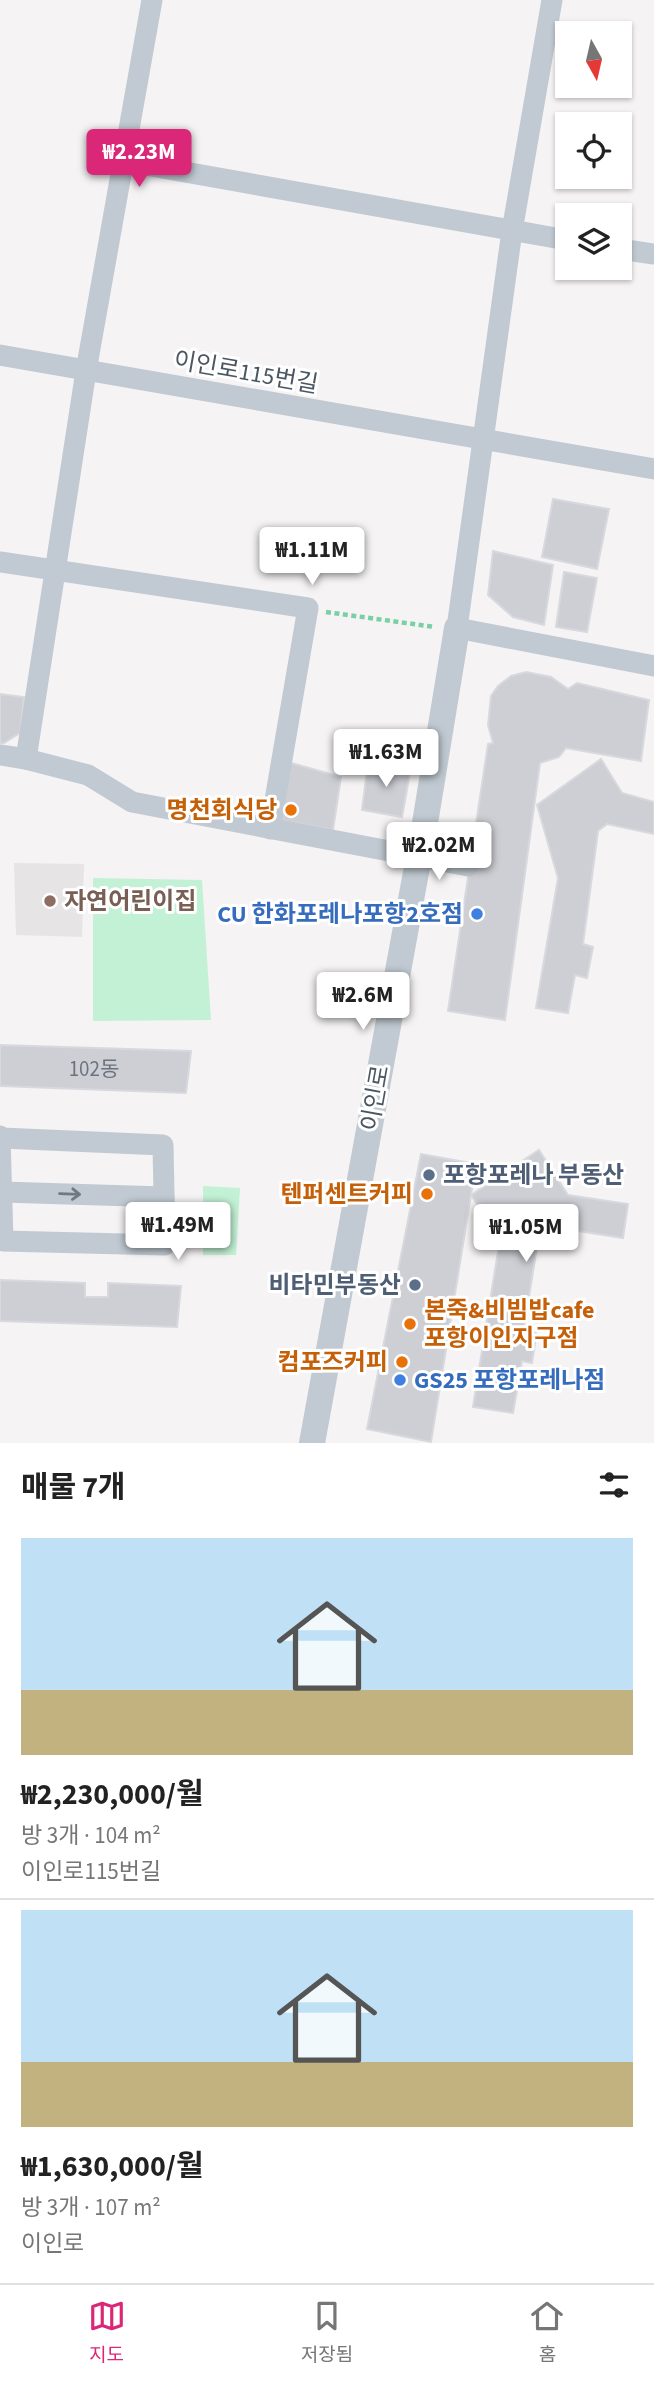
<!DOCTYPE html>
<html lang="ko">
<meta charset="utf-8">
<style>
body{margin:0;font-family:"Source Sans 3","Noto Sans KR",sans-serif;background:#f6f6f6;color:#222;height:100vh;display:flex;flex-direction:column;font-size:26px;white-space:nowrap}
*{box-sizing:border-box;margin:0}
p{font-size:23px;color:#767676}
.icon{flex:none;width:38px;height:38px;fill:none;stroke:currentColor;stroke-width:2;stroke-linecap:round;stroke-linejoin:round}
.map{position:relative;height:1443px;overflow:hidden}
.sheet{display:flex;flex-direction:column;background:#fff;flex:1}
.sheet>*{flex:none}
.needle{width:46px;rotate:172deg}
.buttons{position:absolute;left:555px;top:21px;display:grid;gap:14px}
.buttons a{display:grid;place-items:center;width:77px;height:77px;border-radius:0px;background:#fff;box-shadow:0 2px 5px #0004;font-size:35px}
.price{position:absolute;translate:-50% -60px;padding:0 16px;border-radius:7px;background:#fff;color:#222;font-size:23px;line-height:46px;filter:drop-shadow(0 2px 4px #0008)}
.price::after{content:'';position:absolute;left:50%;top:42px;width:21px;height:16px;margin-left:-10px;background:inherit;clip-path:polygon(0 0,100% 0,50% 100%)}
.price.on{background:#db2777;color:#fff}
ul{padding:0;list-style:none}
li{display:grid;align-content:center;gap:14px;height:371px;padding:0 21px}
li+li{border-top:2px solid #e0e0e0}
li span{display:grid;place-items:center;height:217px;border-radius:0px;color:#555}
li>.icon{margin-inline-start:auto}
span .icon{width:126px;height:126px;fill:#fffc;stroke-width:1}
li b{font-size:30px}
h2{display:flex;justify-content:space-between;align-items:center;height:84px;padding:0 21px;font-size:30px}
.tab-bar{display:flex;justify-content:space-around;align-items:center;height:98px;border-top:2px solid #e0e0e0;background:#fff;font-size:19px;color:#767676}
.tab-bar a{display:grid;justify-items:center;gap:4px}
.tab-bar .on{color:#db2777}
.map>svg:first-child{display:block}
.education{fill:#e6e4e5}
.green{fill:#c3f1d5}
.building{fill:#cdcfd5;stroke:#d7d9de;stroke-width:2}
.lines{fill:none;stroke-linecap:round;stroke-linejoin:round}
.path{stroke:#7ad0a6;stroke-width:4.5;stroke-dasharray:5 3.5;stroke-linecap:butt}
.minor{stroke:#c1cad2;stroke-width:21}
.tertiary{stroke:#c1cad2;stroke-width:26}
.oneway{stroke:#6e7983}
.food-dot{fill:#e8710a;stroke:#fff;stroke-width:2.5}
.education-dot{fill:#8d6e63;stroke:#fff;stroke-width:2.5}
.shop-dot{fill:#3f7fe0;stroke:#fff;stroke-width:2.5}
.service-dot{fill:#5c6f8a;stroke:#fff;stroke-width:2.5}
.labels{text-anchor:middle;stroke-width:6;stroke-linejoin:round;paint-order:stroke}
.number-label{font-size:21px;fill:#6b747e}
.street-label{font-size:24px;fill:#4a5661;stroke:#fff}
.food-label{font-size:24px;font-weight:bold;fill:#c56008;stroke:#fff;text-anchor:end}
.education-label{font-size:24px;font-weight:bold;fill:#785e54;stroke:#fff;text-anchor:start}
.shop-label{font-size:24px;font-weight:bold;fill:#366cbe;stroke:#fff;text-anchor:end}
.service-label{font-size:24px;font-weight:bold;fill:#4e5e75;stroke:#fff;text-anchor:start}
</style>
<div class="map">
<svg width="654" height="1443" viewBox="0 0 654 1443">
<rect width="100%" height="100%" fill="#f5f3f3"/>
<polygon class="education" points="14,863 84,864 82,937 16,935"/>
<g class="green">
<polygon points="93,878 202,880 211,1020 93,1021"/>
<polygon points="203,1186 240,1188 236,1255 203,1255"/>
</g>
<g class="building">
<polygon points="553,499 609,509 597,569 542,557"/>
<polygon points="493,551 553,565 544,625 513,617 488,595"/>
<polygon points="564,572 597,578 587,632 556,627"/>
<polygon points="526,672 551,677 568,689 577,683 649,700 641,761 566,748 559,757 540,763 505,1020 448,1011 488,744 493,743 488,725 491,696 498,686 511,676"/>
<polygon points="0,694 24,697 20,733 4,743 0,743"/>
<polygon points="601,759 622,793 654,802 654,834 607,824 598,831 583,944 593,947 587,978 575,975 568,1013 536,1008 558,878 537,805"/>
<polygon points="288,762 341,777 333,830 280,820"/>
<polygon points="368,762 411,767 402,817 362,810"/>
<polygon points="0,1045 191,1051 186,1093 0,1086"/>
<polygon points="539,1150 568,1195 628,1204 623,1238 553,1227 539,1234 524,1328 537,1330 532,1363 522,1361 513,1413 473,1407 500,1239 471,1195"/>
<polygon points="421,1154 476,1164 431,1442 367,1429"/>
<polygon points="0,1280 85,1283 85,1297 108,1297 108,1283 181,1286 177,1327 0,1321"/>
</g>
<g class="lines">
<polyline class="path" points="326,612 435,627"/>
<g class="minor">
<polyline points="552,0 512,231 457,628 654,666"/>
<polyline points="123,161 567,240"/>
<polyline points="620,249 654,254"/>
<polyline points="0,355 654,469"/>
<polyline points="0,562 308,608 270,829"/>
<polyline points="0,755 26,759 86,371 152,0"/>
<polyline points="26,759 88,775 132,802 468,866"/>
<polyline points="0,1136 3,1241 165,1245 163,1145 1,1138"/>
<polyline points="2,1192 164,1197"/>
</g>
<polyline class="tertiary" points="312,1443 425,823 457,628"/>
</g>
<defs><path id="oneway-shaft" d="M-6 0H5M1.5-3L5.5 0L1.5 3" fill="none" stroke-width="1.6" stroke-linecap="round" stroke-linejoin="round" transform="scale(1.75)"/></defs>
<use class="oneway" href="#oneway-shaft" transform="translate(70 1194) rotate(2)"/>
<g class="food-dot">
<circle cx="291" cy="810" r="7"/>
<circle cx="427" cy="1194" r="7"/>
<circle cx="410" cy="1324" r="7"/>
<circle cx="402" cy="1362" r="7"/>
</g>
<circle class="education-dot" cx="50" cy="901" r="7"/>
<g class="shop-dot">
<circle cx="477" cy="914" r="7"/>
<circle cx="400" cy="1380" r="7"/>
</g>
<g class="service-dot">
<circle cx="429" cy="1175" r="7"/>
<circle cx="415" cy="1285" r="7"/>
</g>
<g class="labels">
<g class="number-label">
<text x="94" y="1076">102동</text>
</g>
<g class="street-label">
<text transform="translate(246 372) rotate(10)" y="8">이인로115번길</text>
<text transform="translate(375 1098) rotate(-80)" y="8">이인로</text>
</g>
<g class="food-label">
<text x="277" y="818">명천회식당</text>
<text x="413" y="1202">텐퍼센트커피</text>
<text x="424" y="1318" text-anchor="start">본죽&amp;비빔밥cafe<tspan x="424" dy="28">포항이인지구점</tspan></text>
<text x="388" y="1370">컴포즈커피</text>
</g>
<g class="education-label">
<text x="64" y="909">자연어린이집</text>
</g>
<g class="shop-label">
<text x="463" y="922">CU 한화포레나포항2호점</text>
<text x="414" y="1388" text-anchor="start">GS25 포항포레나점</text>
</g>
<g class="service-label">
<text x="443" y="1183">포항포레나 부동산</text>
<text x="401" y="1293" text-anchor="end">비타민부동산</text>
</g>
</g>
</svg>
<div class="buttons">
<a><svg class="needle" viewBox="-14 -14 28 28"><path d="M0-13l5 13h-10z" fill="#e53935"/><path d="M0 13l5-13h-10z" fill="#767676"/></svg></a>
<a><svg class="icon" aria-label="locate" viewBox="0 0 24 24"><circle cx="12" cy="12" r="6"/><path d="M12 2v4M12 18v4M2 12h4M18 12h4"/></svg></a>
<a><svg class="icon" aria-label="layers" viewBox="0 0 24 24"><path d="M12 4l9 5-9 5-9-5zM3 14l9 5 9-5"/></svg></a>
</div>
<b class="price on" style="left:139px;top:189px">₩2.23M</b>
<b class="price" style="left:312px;top:587px">₩1.11M</b>
<b class="price" style="left:386px;top:789px">₩1.63M</b>
<b class="price" style="left:439px;top:882px">₩2.02M</b>
<b class="price" style="left:363px;top:1032px">₩2.6M</b>
<b class="price" style="left:178px;top:1262px">₩1.49M</b>
<b class="price" style="left:526px;top:1264px">₩1.05M</b>
</div>
<section class="sheet">
<h2>매물 7개<svg class="icon" aria-label="filters" viewBox="0 0 24 24"><path d="M4 7h16M4 17h16"/><circle cx="9" cy="7" r="2"/><circle cx="15" cy="17" r="2"/></svg></h2>
<ul>
<li><span style="background:linear-gradient(#bfe0f5 70%,#c2b280 0)"><svg class="icon" aria-label="home" viewBox="0 0 24 24"><path d="M3 11l9-7 9 7M6 9v11h12V9"/></svg></span><div><b>₩2,230,000/월</b><p>방 3개 · 104 m²</p><p>이인로115번길</p></div></li>
<li><span style="background:linear-gradient(#bfe0f5 70%,#c2b280 0)"><svg class="icon" aria-label="home" viewBox="0 0 24 24"><path d="M3 11l9-7 9 7M6 9v11h12V9"/></svg></span><div><b>₩1,630,000/월</b><p>방 3개 · 107 m²</p><p>이인로</p></div></li>
</ul>
</section>
<nav class="tab-bar">
<a class="on"><svg class="icon" aria-label="map" viewBox="0 0 24 24"><path d="M3 6l6-2 6 2 6-2v14l-6 2-6-2-6 2zM9 4v14M15 6v14"/></svg>지도</a>
<a><svg class="icon" aria-label="saved" viewBox="0 0 24 24"><path d="M7 4h10v16l-5-4-5 4z"/></svg>저장됨</a>
<a><svg class="icon" aria-label="home" viewBox="0 0 24 24"><path d="M3 11l9-7 9 7M6 9v11h12V9"/></svg>홈</a>
</nav>
